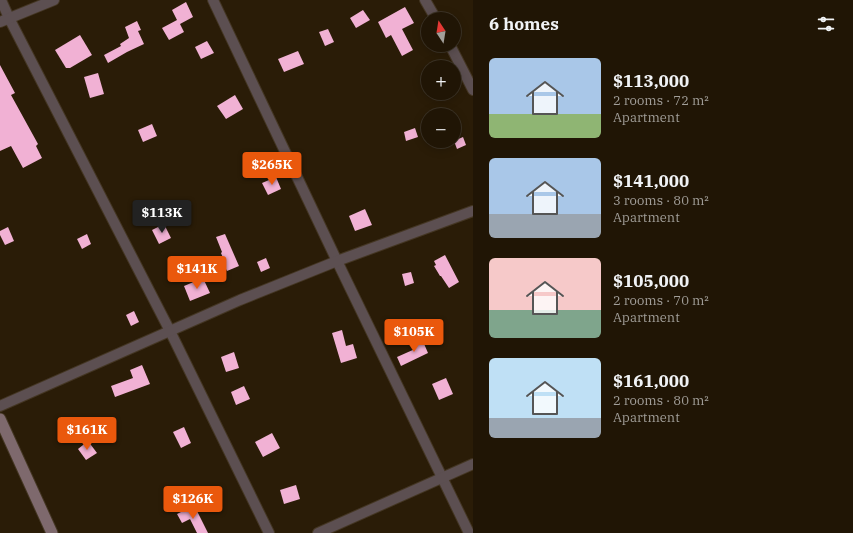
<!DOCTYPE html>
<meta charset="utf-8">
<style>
body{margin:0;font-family:"IBM Plex Serif",serif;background:#2d2213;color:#f1f3f6;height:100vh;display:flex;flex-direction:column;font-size:15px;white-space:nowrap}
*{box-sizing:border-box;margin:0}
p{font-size:13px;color:#a29f9a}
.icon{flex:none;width:22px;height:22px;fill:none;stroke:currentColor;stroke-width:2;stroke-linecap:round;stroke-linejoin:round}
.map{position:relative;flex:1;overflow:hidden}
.details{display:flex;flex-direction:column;background:#201505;width:380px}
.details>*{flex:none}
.needle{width:26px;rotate:348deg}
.tools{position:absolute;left:421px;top:12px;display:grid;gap:8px}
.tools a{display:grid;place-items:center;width:40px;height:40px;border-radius:50%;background:#201505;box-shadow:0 2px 10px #0003,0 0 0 1px #3d3427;font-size:20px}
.price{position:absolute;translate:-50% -34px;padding:0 9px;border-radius:4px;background:#ea580c;color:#fff;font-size:13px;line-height:26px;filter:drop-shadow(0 1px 2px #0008)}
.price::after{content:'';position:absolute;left:50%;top:24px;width:12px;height:9px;margin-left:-6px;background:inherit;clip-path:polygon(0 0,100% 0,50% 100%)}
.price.on{background:#222;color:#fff}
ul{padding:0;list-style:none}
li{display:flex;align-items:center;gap:12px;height:100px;padding:0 16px}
li span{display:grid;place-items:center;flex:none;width:112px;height:80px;border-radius:6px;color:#555}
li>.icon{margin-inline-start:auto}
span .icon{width:48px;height:48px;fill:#fffc;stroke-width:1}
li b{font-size:17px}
h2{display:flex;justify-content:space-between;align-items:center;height:48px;padding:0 16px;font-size:17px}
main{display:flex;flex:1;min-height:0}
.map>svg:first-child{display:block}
.building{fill:#f1b1d4}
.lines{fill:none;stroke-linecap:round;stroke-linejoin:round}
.minor-casing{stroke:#443623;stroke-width:12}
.secondary-casing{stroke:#443623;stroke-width:13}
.minor{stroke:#5c4f51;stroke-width:10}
.secondary{stroke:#7e696d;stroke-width:11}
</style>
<main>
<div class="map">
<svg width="473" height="533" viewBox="0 0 473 533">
<rect width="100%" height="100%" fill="#2a1c07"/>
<g class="building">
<polygon points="186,2 193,17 180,24 184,32 169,40 162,28 177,20 172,10"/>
<polygon points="405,7 414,23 402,29 413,50 402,56 391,35 386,38 378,22"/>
<polygon points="363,10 370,20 356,28 350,18"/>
<polygon points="137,21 141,30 138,31 144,44 127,52 108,63 104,55 121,46 120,44 129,38 125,27"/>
<polygon points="328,29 334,42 325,46 319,32"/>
<polygon points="80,35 92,55 70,68 66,68 55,50"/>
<polygon points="207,41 214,53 201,59 195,47"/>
<polygon points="298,51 304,64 284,72 278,59"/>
<polygon points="0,65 15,93 11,95 38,144 36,146 42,158 23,168 11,146 0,151"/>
<polygon points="98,73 104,94 90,98 84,77"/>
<polygon points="235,95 243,109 226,119 217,106"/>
<polygon points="152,124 157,136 143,142 138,130"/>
<polygon points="415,128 418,137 406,141 404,132"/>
<polygon points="463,137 466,145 457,149 454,141"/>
<polygon points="276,177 281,189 268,195 262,183"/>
<polygon points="365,209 372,225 355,231 349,216"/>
<polygon points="164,224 171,238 159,244 152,230"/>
<polygon points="8,227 14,241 5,245 0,235 0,231"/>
<polygon points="87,234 91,244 82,249 77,239"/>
<polygon points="225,234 239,266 227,271 221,259 223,258 221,253 222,252 216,237"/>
<polygon points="445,255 459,282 449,288 441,276 440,276 434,266 436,265 434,261"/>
<polygon points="266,258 270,268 261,272 257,262"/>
<polygon points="411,272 414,283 405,286 402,274"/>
<polygon points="203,278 210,293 190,301 184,286"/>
<polygon points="134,311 139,322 131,326 126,315"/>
<polygon points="342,330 346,346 353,344 357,358 341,363 332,333"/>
<polygon points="422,339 428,353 401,366 397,357 415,349 412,344"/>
<polygon points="234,352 239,368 226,372 221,357"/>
<polygon points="142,365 150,384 115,397 111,386 133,378 130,370"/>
<polygon points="446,378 453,394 439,400 432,384"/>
<polygon points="244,386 250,399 236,405 231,392"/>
<polygon points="184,427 191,443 181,448 173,432"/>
<polygon points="272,433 280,448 263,457 255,442"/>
<polygon points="88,441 97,453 86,460 78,449"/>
<polygon points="296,485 300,499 284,504 280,490"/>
<polygon points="195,507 208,533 197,533 190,519 182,523 177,514 187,509 188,511"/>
</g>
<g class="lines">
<defs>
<g id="minor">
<polyline points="1,0 9,18 170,331 269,533"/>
<polyline points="213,0 337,261 469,533"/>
<polyline points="425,0 436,19"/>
<polyline points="0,22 54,0"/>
<polyline points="450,45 473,90"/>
<polyline points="0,406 240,300 337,261 473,211"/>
<polyline points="318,533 473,464"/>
</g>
<polyline id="secondary" points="0,419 52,533"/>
</defs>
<use href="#minor" class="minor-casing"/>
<use href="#secondary" class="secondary-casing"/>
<use href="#minor" class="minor"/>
<use href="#secondary" class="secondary"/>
</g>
</svg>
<div class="tools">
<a><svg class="needle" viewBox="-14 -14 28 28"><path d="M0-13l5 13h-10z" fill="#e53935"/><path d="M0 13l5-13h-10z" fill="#a29f9a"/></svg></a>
<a>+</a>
<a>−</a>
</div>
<b class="price" style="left:272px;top:186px">$265K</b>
<b class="price on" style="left:162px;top:234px">$113K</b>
<b class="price" style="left:197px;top:290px">$141K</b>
<b class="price" style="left:414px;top:353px">$105K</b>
<b class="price" style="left:87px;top:451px">$161K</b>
<b class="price" style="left:193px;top:520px">$126K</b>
</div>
<section class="details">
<h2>6 homes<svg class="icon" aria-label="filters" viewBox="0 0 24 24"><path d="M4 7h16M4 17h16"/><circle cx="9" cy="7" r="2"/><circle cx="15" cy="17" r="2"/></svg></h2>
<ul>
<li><span style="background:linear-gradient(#a9c7e8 70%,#8fb573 0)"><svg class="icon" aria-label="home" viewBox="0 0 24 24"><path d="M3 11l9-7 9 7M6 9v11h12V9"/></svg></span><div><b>$113,000</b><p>2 rooms · 72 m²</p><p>Apartment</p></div></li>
<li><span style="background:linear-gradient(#a9c7e8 70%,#9aa5b1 0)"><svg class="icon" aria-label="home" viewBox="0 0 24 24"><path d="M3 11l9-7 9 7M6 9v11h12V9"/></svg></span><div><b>$141,000</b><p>3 rooms · 80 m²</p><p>Apartment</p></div></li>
<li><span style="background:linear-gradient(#f6c9c9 65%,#7fa58c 0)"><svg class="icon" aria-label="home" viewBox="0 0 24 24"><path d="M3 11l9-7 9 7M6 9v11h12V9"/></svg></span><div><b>$105,000</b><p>2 rooms · 70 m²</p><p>Apartment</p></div></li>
<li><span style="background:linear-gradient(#bfe0f5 75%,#9aa5b1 0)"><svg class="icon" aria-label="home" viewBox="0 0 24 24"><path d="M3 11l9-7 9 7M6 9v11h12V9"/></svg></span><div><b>$161,000</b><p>2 rooms · 80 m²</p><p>Apartment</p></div></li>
</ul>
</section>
</main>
